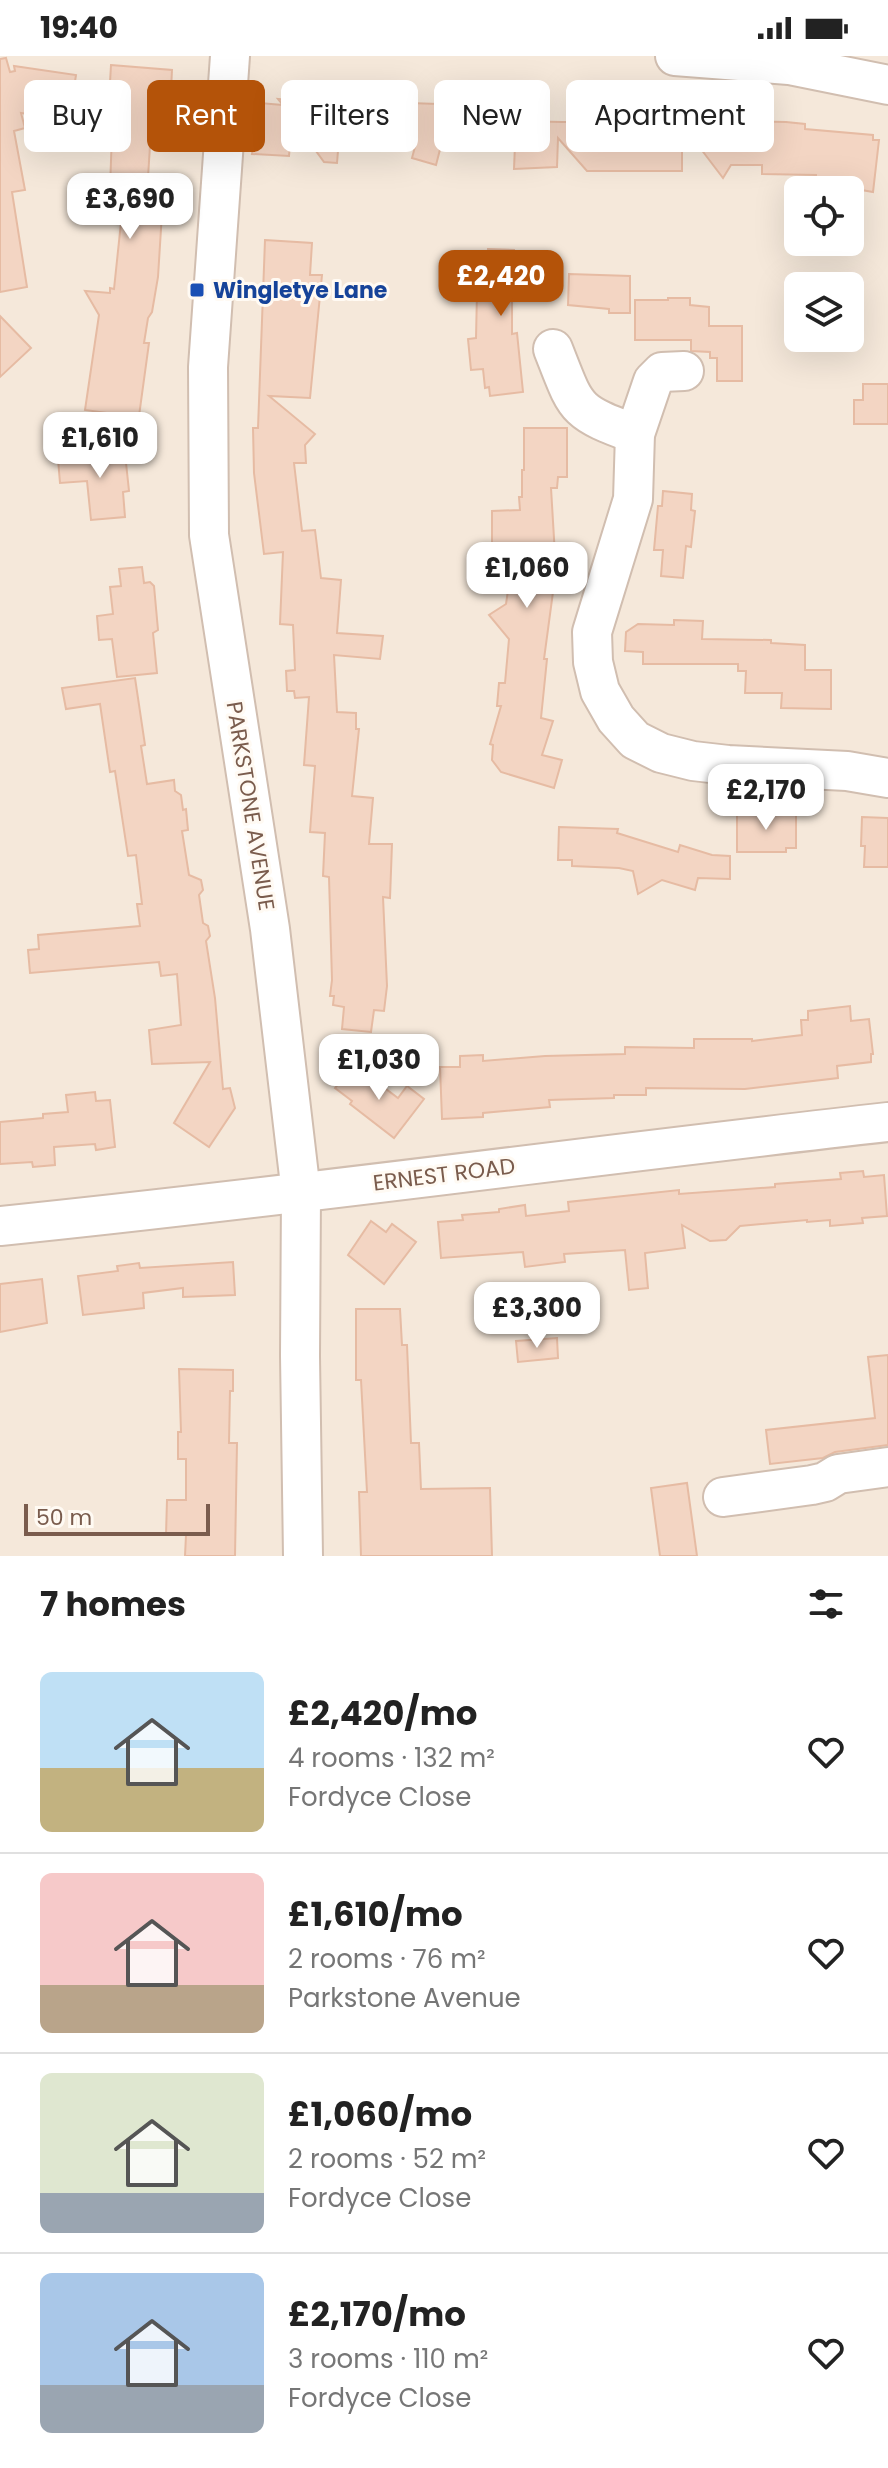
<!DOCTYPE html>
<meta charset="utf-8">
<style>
body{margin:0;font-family:Poppins,sans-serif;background:#f6f6f6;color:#222;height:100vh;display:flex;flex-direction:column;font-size:30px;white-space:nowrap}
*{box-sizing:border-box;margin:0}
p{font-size:26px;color:#767676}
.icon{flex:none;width:44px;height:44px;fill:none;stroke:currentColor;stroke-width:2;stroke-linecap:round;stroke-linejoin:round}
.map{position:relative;height:1500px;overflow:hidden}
.sheet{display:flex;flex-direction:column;background:#fff;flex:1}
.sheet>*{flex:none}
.top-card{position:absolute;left:24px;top:24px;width:840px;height:72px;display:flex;gap:16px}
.buttons{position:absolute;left:784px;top:120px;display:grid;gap:16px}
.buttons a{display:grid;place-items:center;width:80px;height:80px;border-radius:12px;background:#fff;box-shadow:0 8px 32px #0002;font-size:40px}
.scale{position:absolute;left:24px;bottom:20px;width:186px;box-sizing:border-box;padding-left:8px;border:4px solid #7a5c4d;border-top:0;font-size:22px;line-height:28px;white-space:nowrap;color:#7a5c4d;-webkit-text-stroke:6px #fffaf3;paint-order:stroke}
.price{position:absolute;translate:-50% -68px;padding:0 18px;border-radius:16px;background:#fff;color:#222;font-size:26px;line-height:52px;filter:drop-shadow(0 2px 4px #0008)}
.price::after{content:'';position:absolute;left:50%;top:48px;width:24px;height:18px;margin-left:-12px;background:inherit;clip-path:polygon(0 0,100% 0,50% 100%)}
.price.active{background:#b45309;color:#fff}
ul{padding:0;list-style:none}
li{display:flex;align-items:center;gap:24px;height:200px;padding:0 40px}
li+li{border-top:2px solid #e0e0e0}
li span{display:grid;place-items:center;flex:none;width:224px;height:160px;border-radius:12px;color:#555}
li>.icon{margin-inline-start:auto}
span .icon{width:96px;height:96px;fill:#fffc;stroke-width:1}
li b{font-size:34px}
h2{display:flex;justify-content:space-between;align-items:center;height:96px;padding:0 40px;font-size:34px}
.tag{padding:0 28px;border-radius:12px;background:#fff;box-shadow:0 8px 32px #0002;font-size:28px;line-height:72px}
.tag.active{background:#b45309;color:#fff}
.status{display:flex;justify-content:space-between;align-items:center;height:56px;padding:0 40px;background:#fff;direction:ltr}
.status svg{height:22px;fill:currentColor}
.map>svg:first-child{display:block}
.residential{fill:#f5e8da;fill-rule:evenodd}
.building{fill:#f3d5c3;stroke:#e6bba3;stroke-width:2}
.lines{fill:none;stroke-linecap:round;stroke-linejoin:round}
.minor-casing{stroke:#d1beb0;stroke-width:42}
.minor{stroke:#fff;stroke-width:38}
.transit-dot{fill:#1a4fb4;stroke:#fffaf3;stroke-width:3}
.labels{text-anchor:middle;stroke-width:6;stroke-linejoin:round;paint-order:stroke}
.transit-label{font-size:22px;font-weight:bold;fill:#164399;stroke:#fffaf3;text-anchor:start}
.street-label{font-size:22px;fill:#7a5c4d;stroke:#fffaf3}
</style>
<div class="status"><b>19:40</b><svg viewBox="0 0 49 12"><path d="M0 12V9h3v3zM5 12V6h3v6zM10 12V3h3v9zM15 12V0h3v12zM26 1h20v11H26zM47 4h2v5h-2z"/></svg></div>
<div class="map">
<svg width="888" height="1500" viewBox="0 0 888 1500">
<rect width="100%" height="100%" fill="#fdf6ec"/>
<path class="residential" d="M0,0H888V1500H0ZM798,134H850V186H798ZM798,230H850V282H798Z"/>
<g class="building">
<polygon points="6,2 10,16 15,15 14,10 76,19 69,64 21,57 25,72 14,75 25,134 12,136 27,231 0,236 0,3"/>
<polygon points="111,9 172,14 169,75 151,74 147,137 163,138 162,157 158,221 152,256 148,262 144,287 149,287 139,360 136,361 85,354 99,259 85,235 110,237 110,232 114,233 122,157 117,156 118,153 89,150 110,133 113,48 109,44"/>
<polygon points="301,38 352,45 438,48 439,45 456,49 502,49 502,83 443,82 436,109 412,102 416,87 339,83 337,107 324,106 292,62 289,100 252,98 260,47 283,49 278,43 301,45"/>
<polygon points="727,60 732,65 786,66 805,68 805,73 873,79 873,84 879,84 873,136 816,126 816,119 762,118 762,109 731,109 723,122 688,76"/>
<polygon points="572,62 600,63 600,68 682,65 682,115 587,115 558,82 557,111 514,113 516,65 562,66 572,66"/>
<polygon points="265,184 312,187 310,219 322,219 310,342 269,340 315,378 305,389 306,407 294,407 302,475 315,474 321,522 341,524 337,577 383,580 380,603 334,599 337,656 356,657 356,673 359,673 352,740 373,742 369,788 392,788 390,842 383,841 387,930 384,955 374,954 371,976 342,973 344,951 333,949 334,940 330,940 332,924 329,821 323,820 325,777 310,776 315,710 304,709 309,641 295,642 294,635 287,635 286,615 295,614 293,569 280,568 283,496 264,498 254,417 253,372 258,372"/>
<polygon points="488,193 514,194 514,203 554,205 553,228 515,227 515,237 512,237 512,278 517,277 523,336 490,340 489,331 485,332 483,313 471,314 468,283 476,282 477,236 463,225 475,215 487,215"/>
<polygon points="569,218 630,220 630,257 609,257 609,253 568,249"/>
<polygon points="668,242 690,242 690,249 709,251 709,270 742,270 742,325 717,325 717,302 710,302 710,296 691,295 691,284 635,284 635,244 668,244"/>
<polygon points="0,260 31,292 0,321"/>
<polygon points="863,328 888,328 888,368 854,368 854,344 863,344"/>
<polygon points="524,372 567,372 567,421 558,421 557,432 551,432 555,499 546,499 539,534 553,536 544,603 547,603 541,662 553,665 542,699 562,704 554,732 501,716 492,704 493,689 490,688 501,650 497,650 499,627 505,627 509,583 489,559 506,548 510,521 488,516 492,495 492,455 520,454 519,441 522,441 522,414 524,414"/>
<polygon points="124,388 129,435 123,436 125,461 91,464 87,425 60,427 58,403 100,399 99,390"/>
<polygon points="663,435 692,438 691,454 695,455 691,491 686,490 683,522 661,520 663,494 654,494 658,450 662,450"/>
<polygon points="142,511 144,527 150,526 154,530 158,574 153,577 157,617 117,621 112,583 99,584 97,560 113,558 110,531 121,530 119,513"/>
<polygon points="674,564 703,565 702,583 771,584 771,587 805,589 805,614 831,614 831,653 781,652 782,637 745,637 746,615 738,615 738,608 643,608 643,596 625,595 626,576 638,568 674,569"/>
<polygon points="135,622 145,689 141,690 147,728 174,724 175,735 181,739 183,754 186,753 188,774 182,775 189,819 201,824 203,834 199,839 203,867 208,870 210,880 206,885 215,942 223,1033 230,1032 235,1052 209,1091 174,1067 210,1006 152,1008 149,974 181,969 177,918 161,920 159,906 30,917 28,894 39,893 38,879 140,870 137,848 142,848 136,799 128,800 115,715 110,716 100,648 66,653 62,632"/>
<polygon points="737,756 796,759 796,792 786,792 786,796 737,796"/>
<polygon points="862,761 888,762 888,811 864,811 865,790 861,790"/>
<polygon points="559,771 618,773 617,777 678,796 680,789 712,799 730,800 730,823 698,822 695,834 662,824 638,838 633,815 619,812 572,810 572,804 558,804"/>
<polygon points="850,950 851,965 869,963 873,998 871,998 871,1006 837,1010 838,1022 745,1033 646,1032 646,1039 614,1039 614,1042 549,1044 550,1051 483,1057 483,1061 442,1063 440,1011 460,1011 460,1000 483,999 483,1005 545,1000 625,998 625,991 694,992 694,983 752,983 752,985 802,979 801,964 808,964 808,955"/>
<polygon points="352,1011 367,1024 370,1021 398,1042 407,1030 424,1043 394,1082 350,1048 352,1045 335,1032"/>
<polygon points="95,1036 96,1045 110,1044 115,1091 96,1094 95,1088 54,1091 55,1109 33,1111 32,1106 0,1108 0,1066 43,1062 43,1058 68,1056 66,1039"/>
<polygon points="863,1115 864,1121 884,1119 887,1160 862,1162 863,1167 830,1170 830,1164 807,1166 807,1164 740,1170 726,1184 710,1185 682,1169 685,1192 645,1197 648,1232 629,1234 625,1194 564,1198 565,1206 525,1211 523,1196 441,1202 438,1166 463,1164 462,1159 499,1156 499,1153 525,1149 526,1160 569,1155 568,1146 679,1134 679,1138 775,1131 775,1128 841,1123 840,1117"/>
<polygon points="371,1165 386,1176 392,1168 416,1186 384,1228 348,1199"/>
<polygon points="233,1206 235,1239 183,1241 183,1232 143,1237 144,1252 83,1259 78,1220 118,1215 117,1210 139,1207 140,1212"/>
<polygon points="42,1223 47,1267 0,1276 0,1228"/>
<polygon points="356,1253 400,1253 402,1289 407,1289 411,1387 419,1387 421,1433 490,1432 492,1500 361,1500 359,1436 367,1436 361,1324 356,1324"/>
<polygon points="557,1282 558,1302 518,1306 516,1285"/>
<polygon points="888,1299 888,1389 835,1396 823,1402 770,1408 766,1374 875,1362 868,1301"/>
<polygon points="179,1313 233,1314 233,1335 230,1335 229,1387 237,1387 235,1500 185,1500 186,1479 166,1479 167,1444 186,1444 186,1403 178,1403 178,1376 181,1376"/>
<polygon points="687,1427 697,1500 660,1500 651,1432"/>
</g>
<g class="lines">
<defs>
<g id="minor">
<polyline points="230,0 208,311 209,479 270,873 301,1137 300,1300 303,1500"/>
<polyline points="675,0 789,9 888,29"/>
<path d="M553,293C577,354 573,355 635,378"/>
<polyline points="684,315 662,316 653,325 635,378 633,443 592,576 593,606 600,635 616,663 635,684 661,697 693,705 728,709 847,715 888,722"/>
<path d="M0,1170C296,1140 592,1099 888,1066"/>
<polyline points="723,1441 812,1429 825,1426 838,1418 888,1411"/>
</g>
</defs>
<use href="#minor" class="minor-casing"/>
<use href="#minor" class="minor"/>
</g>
<rect class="transit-dot" x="189" y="226" width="16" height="16" rx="4"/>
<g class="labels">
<g class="transit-label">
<text x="213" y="242">Wingletye Lane</text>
</g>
<g class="street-label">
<text transform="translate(251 750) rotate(81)" y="8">PARKSTONE AVENUE</text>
<text transform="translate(444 1118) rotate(-7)" y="8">ERNEST ROAD</text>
</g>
</g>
</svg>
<div class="buttons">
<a><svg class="icon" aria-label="locate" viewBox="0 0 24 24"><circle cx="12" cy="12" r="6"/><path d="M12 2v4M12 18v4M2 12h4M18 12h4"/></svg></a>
<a><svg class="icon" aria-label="layers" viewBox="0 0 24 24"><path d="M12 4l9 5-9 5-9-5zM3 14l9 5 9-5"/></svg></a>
</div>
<div class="scale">50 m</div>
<b class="price" style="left:130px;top:185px">£3,690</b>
<b class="price active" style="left:501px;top:262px">£2,420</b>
<b class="price" style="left:100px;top:424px">£1,610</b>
<b class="price" style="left:527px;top:554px">£1,060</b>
<b class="price" style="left:766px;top:776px">£2,170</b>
<b class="price" style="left:379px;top:1046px">£1,030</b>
<b class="price" style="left:537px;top:1294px">£3,300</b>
<div class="top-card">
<a class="tag">Buy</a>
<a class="tag active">Rent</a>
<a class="tag">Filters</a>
<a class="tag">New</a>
<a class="tag">Apartment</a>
</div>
</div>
<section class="sheet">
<h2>7 homes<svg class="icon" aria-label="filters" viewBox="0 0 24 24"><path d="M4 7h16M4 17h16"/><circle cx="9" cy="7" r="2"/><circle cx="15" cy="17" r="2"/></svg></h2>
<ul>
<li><span style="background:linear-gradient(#bfe0f5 60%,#c2b280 0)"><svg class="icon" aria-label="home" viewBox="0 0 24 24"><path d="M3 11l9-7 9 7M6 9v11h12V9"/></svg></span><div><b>£2,420/mo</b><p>4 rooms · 132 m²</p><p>Fordyce Close</p></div><svg class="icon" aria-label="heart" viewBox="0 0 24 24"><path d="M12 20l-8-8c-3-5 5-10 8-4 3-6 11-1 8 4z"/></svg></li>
<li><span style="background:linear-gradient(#f6c9c9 70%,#b9a48a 0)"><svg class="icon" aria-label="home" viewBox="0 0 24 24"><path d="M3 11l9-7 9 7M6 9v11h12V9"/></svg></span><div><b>£1,610/mo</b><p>2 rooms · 76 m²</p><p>Parkstone Avenue</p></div><svg class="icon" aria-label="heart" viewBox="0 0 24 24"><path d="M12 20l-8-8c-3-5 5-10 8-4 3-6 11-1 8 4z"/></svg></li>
<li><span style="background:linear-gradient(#dfe7d0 75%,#9aa5b1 0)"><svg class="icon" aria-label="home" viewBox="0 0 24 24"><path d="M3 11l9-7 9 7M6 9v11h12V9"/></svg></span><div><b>£1,060/mo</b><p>2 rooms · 52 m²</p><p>Fordyce Close</p></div><svg class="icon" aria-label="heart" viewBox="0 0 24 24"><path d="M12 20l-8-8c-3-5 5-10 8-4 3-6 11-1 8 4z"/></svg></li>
<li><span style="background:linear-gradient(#a9c7e8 70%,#9aa5b1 0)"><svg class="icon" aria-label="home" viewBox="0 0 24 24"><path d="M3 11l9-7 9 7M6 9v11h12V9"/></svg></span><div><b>£2,170/mo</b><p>3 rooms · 110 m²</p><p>Fordyce Close</p></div><svg class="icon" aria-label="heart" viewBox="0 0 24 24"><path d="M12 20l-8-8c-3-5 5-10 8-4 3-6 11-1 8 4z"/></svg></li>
</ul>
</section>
